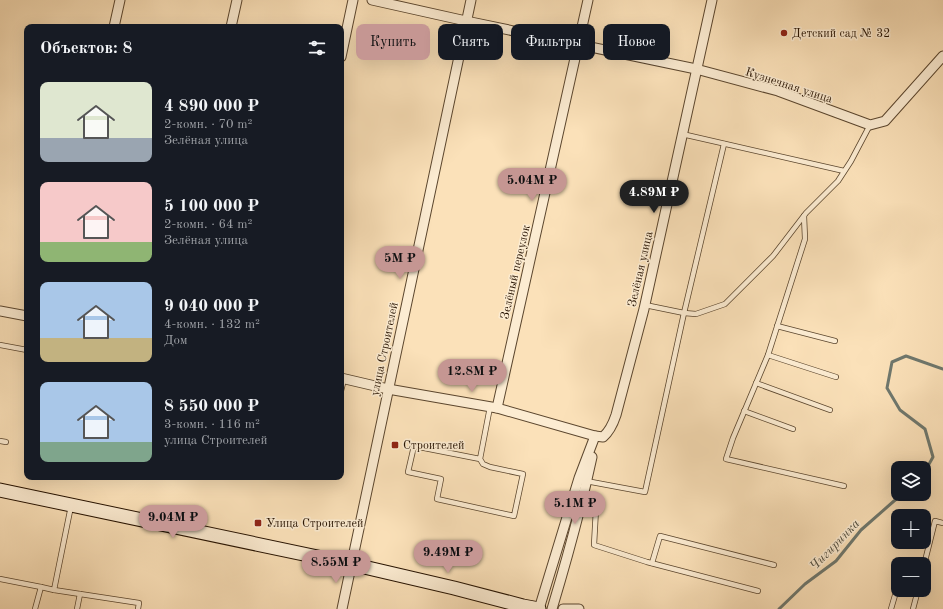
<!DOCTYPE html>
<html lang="ru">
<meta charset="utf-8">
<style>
body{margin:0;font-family:"Old Standard TT",serif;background:#20242c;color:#f1f3f6;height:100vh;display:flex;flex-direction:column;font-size:15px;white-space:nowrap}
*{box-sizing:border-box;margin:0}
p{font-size:13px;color:#9ea1a6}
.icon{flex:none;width:22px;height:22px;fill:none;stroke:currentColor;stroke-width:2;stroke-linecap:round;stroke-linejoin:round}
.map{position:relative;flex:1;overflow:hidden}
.details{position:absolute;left:24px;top:24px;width:320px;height:456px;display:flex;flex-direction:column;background:#171b24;border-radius:8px;box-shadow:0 4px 16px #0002}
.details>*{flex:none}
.hud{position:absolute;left:356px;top:24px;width:380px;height:36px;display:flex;gap:8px}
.tools{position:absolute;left:891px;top:461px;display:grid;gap:8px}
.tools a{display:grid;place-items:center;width:40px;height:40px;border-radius:8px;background:#171b24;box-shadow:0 4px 16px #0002;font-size:20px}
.price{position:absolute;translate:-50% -34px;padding:0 9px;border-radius:14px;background:#c59692;color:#111;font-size:13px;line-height:26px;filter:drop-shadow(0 1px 2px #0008)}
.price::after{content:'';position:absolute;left:50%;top:24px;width:12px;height:9px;margin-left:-6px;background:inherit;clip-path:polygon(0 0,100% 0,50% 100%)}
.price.selected{background:#222;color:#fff}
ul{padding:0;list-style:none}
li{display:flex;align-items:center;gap:12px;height:100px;padding:0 16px}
li span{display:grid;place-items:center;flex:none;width:112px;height:80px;border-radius:8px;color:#555}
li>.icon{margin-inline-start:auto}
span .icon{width:48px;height:48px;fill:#fffc;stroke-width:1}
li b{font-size:17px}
h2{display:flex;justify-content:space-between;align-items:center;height:48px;padding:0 16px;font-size:17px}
.tag{padding:0 14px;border-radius:8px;background:#171b24;box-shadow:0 4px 16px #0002;font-size:14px;line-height:36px}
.tag.selected{background:#c59692;color:#111}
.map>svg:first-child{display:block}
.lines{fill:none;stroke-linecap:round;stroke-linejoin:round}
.stream{stroke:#6f786e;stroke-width:3}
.lane-casing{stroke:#5b462e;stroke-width:6}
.street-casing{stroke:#5b462e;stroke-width:11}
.secondary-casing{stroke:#261200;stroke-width:15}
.lane{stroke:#fcecd2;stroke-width:4.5}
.street{stroke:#fcecd2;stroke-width:9}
.secondary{stroke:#fcecd2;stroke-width:13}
.poi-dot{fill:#8f2418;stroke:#fcecd2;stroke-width:1.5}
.labels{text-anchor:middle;stroke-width:3;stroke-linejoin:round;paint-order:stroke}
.poi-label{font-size:12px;fill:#261200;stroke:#fcecd2;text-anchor:start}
.street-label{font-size:12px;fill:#261200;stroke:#fcecd2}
.water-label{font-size:13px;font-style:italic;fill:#514e40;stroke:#fcecd2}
</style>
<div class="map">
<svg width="943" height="609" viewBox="0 0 943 609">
<rect width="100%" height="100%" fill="#fbe1b9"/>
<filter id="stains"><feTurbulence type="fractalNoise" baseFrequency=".005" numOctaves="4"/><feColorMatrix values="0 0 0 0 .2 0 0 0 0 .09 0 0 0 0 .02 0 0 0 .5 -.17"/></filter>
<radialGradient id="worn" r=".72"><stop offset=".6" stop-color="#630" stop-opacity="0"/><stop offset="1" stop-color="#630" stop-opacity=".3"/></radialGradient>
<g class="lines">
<g class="stream">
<polyline points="924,473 933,457 925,429 900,410 887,388 892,362 906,356 943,369"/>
<polyline points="779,609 805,584 836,561 861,530 894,501 903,494"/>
</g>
<defs>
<g id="lane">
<polyline points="682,134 844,171"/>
<polyline points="804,216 805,239 768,355 733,438 726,459 844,486"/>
<polyline points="645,305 684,313 696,314 725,304 773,256 806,213 838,181 851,161 870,125"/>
<polyline points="777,326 835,341"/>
<polyline points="0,345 27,350"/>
<polyline points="768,355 836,377"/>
<polyline points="756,383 830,410"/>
<polyline points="341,391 344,379"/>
<polyline points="744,411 793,429"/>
<polyline points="0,441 6,442"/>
<polyline points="480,459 414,446 408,472 441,479 437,499 514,516 523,474 490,467 483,464 480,459 490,407"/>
<polyline points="586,481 645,492 684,313 724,144"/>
<polyline points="585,493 596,509 594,545 647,562 758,591"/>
<polyline points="652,563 660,536 774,565"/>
<polyline points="924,565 935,521 943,523"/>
<polyline points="0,579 41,587"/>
<polyline points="54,590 139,603 138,609"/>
<polyline points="35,609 41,587 54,590 71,506"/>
<polyline points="77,609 80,594"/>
<polyline points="891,609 898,585"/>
<polyline points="913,609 918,590"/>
</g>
<g id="street">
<polyline points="372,0 466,21 696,69 778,91 870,125 885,121 943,56"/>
<polyline points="114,27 120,0"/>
<polyline points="231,27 237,0"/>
<polyline points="341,57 353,0"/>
<polyline points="0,311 27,316"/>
<path d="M341,378L388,389L497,408L595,436L603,437C610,431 613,424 616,415L644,309L712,0"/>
<polyline points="497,408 588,0"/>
<polyline points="342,609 471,0"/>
<polyline points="539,609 579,478 595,436"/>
<path d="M552,609C567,559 581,508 592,457"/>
<polyline points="563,609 579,609"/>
</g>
<polyline id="secondary" points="0,490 351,564 454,588 523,606 539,609"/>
</defs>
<use href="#lane" class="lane-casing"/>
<use href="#street" class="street-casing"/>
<use href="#secondary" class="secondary-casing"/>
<use href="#lane" class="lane"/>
<use href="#street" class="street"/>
<use href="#secondary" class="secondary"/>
</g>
<g class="poi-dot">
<circle cx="784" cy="33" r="4"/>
<rect x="391" y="441" width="8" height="8" rx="2"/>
<rect x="254" y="519" width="8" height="8" rx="2"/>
</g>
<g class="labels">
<g class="poi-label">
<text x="792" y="37">Детский сад № 32</text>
<text x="403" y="449">Строителей</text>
<text x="266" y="527">Улица Строителей</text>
</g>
<g class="street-label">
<text transform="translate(789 85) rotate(18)" y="4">Кузнечная улица</text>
<text transform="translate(640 269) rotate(-77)" y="4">Зелёная улица</text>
<text transform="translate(515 272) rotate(-77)" y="4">Зелёный переулок</text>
<text transform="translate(384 349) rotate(-78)" y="4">улица Строителей</text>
</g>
<g class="water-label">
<text transform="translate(834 544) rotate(-46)" y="5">Чигиринка</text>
</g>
</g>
<rect width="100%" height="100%" filter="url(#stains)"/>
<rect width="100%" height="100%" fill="url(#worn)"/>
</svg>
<div class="tools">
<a><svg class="icon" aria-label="layers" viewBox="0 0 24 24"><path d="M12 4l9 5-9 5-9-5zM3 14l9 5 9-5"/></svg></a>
<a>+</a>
<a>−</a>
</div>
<b class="price" style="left:532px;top:202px">5.04M ₽</b>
<b class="price selected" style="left:654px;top:214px">4.89M ₽</b>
<b class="price" style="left:400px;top:280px">5M ₽</b>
<b class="price" style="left:472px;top:393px">12.8M ₽</b>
<b class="price" style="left:575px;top:525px">5.1M ₽</b>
<b class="price" style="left:173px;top:539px">9.04M ₽</b>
<b class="price" style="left:448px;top:574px">9.49M ₽</b>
<b class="price" style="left:336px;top:584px">8.55M ₽</b>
<div class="hud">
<a class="tag selected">Купить</a>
<a class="tag">Снять</a>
<a class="tag">Фильтры</a>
<a class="tag">Новое</a>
</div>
<section class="details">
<h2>Объектов: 8<svg class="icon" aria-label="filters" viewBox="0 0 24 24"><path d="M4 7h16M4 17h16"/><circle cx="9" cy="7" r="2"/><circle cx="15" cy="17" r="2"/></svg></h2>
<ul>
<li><span style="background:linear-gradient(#dfe7d0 70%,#9aa5b1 0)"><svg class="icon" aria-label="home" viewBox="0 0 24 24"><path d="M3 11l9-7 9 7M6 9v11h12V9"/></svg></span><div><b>4 890 000 ₽</b><p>2-комн. · 70 m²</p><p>Зелёная улица</p></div></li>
<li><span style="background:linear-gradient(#f6c9c9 75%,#8fb573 0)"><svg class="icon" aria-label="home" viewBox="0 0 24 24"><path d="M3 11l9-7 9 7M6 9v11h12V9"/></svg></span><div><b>5 100 000 ₽</b><p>2-комн. · 64 m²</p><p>Зелёная улица</p></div></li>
<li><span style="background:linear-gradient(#a9c7e8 70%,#c2b280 0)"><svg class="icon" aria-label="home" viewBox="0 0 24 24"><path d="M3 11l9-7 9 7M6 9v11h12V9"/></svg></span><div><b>9 040 000 ₽</b><p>4-комн. · 132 m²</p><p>Дом</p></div></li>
<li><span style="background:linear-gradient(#a9c7e8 75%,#7fa58c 0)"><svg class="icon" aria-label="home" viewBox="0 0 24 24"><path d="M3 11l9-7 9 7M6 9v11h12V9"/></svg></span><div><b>8 550 000 ₽</b><p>3-комн. · 116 m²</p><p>улица Строителей</p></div></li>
</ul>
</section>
</div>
